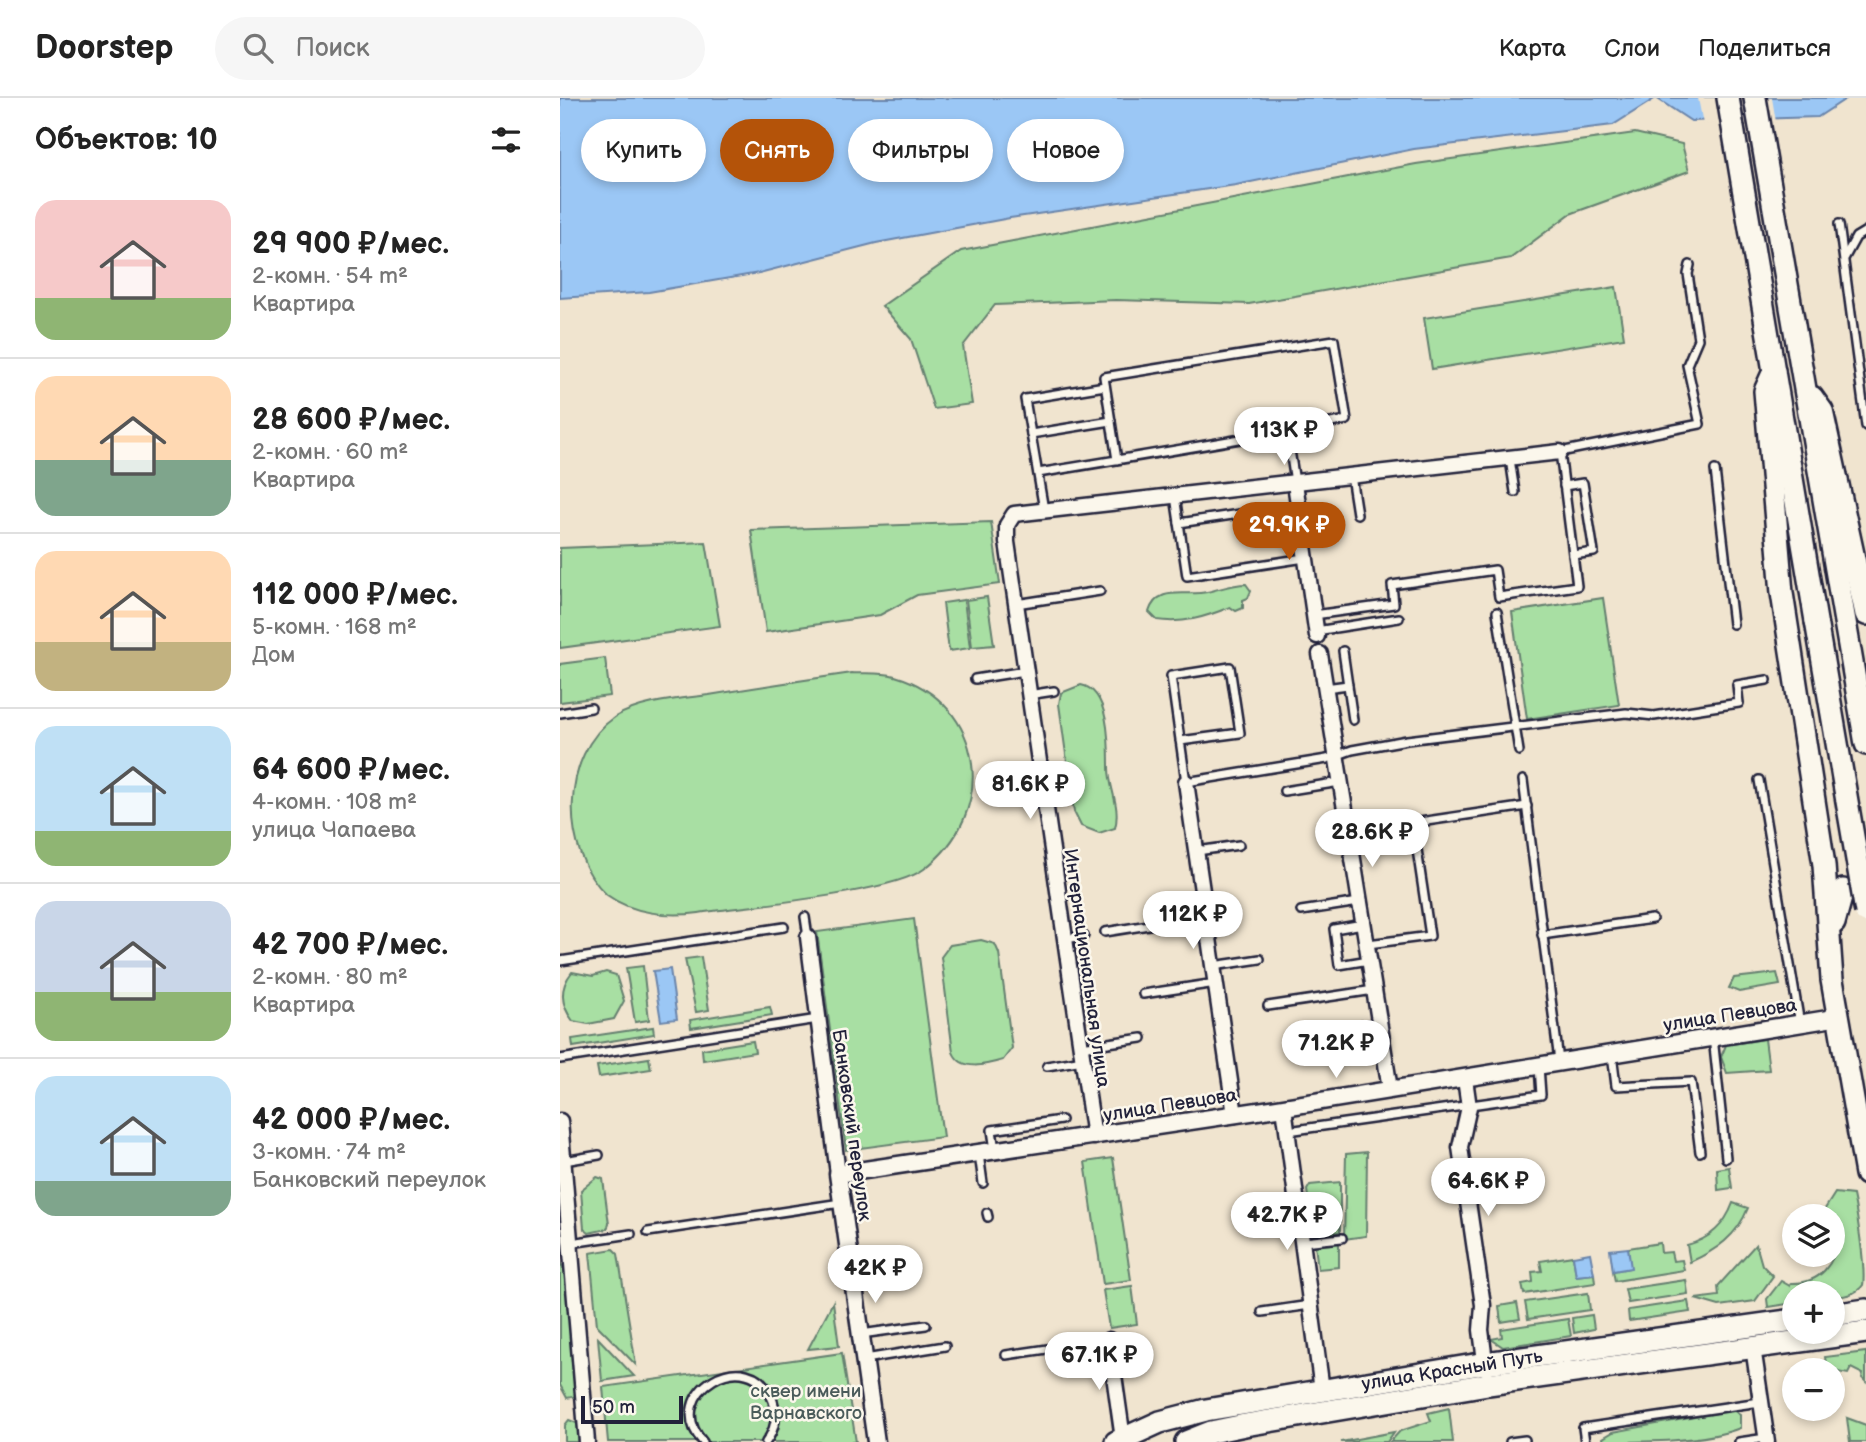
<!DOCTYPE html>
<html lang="ru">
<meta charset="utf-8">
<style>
body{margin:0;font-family:"Balsamiq Sans",sans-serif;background:#f6f6f6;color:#222;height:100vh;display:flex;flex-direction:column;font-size:26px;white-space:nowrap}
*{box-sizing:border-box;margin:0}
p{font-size:23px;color:#767676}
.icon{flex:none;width:38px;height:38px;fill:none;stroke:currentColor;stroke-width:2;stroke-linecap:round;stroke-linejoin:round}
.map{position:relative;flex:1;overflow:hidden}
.side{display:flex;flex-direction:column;background:#fff;width:560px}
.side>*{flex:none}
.hud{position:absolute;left:21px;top:21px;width:665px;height:63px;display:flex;gap:14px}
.buttons{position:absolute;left:1222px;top:1106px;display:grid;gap:14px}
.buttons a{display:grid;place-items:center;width:63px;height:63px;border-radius:50%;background:#fff;box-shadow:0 4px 10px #0003;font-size:35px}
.scale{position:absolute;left:21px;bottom:18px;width:102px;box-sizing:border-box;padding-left:7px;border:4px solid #22223b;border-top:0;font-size:19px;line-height:24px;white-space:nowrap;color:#22223b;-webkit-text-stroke:5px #fbf7ec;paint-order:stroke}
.price{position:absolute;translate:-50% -60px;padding:0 16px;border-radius:24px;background:#fff;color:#222;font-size:23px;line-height:46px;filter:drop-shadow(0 2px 4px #0008)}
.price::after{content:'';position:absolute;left:50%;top:42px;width:21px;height:16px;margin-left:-10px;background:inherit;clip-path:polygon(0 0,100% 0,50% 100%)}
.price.selected{background:#b45309;color:#fff}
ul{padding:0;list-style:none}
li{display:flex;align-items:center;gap:21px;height:175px;padding:0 35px}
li+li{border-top:2px solid #e0e0e0}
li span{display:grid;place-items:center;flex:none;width:196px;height:140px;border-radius:21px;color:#555}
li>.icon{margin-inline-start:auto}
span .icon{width:84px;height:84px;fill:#fffc;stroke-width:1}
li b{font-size:30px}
h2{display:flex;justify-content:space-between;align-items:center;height:84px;padding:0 35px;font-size:30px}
.pill{padding:0 24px;border-radius:32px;background:#fff;box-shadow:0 4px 10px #0003;font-size:24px;line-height:63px}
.pill.selected{background:#b45309;color:#fff}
header{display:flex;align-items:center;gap:42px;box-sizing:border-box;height:98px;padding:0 35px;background:#fff;border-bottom:2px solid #e0e0e0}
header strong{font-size:33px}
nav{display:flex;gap:38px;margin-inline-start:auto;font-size:24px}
.search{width:490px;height:63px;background:#f6f6f6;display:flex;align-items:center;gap:18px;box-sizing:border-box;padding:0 24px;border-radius:38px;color:#767676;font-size:26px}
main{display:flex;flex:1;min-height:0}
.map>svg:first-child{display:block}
.green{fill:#a8dfa3;stroke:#65806f;stroke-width:2}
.water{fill:#9bc7f5;stroke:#6b85ab;stroke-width:2}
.pier{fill:#f0e4cf}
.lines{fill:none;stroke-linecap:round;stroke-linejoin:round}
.service-casing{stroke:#22223b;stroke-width:12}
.minor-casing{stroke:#22223b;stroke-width:19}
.tertiary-casing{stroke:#22223b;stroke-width:21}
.primary-casing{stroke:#22223b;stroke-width:26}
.service{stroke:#fbf7ec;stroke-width:7}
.minor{stroke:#fbf7ec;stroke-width:14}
.tertiary{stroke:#fbf7ec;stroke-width:16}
.primary{stroke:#fbf7ec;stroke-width:21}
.primary-bridge-casing{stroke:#22223b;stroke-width:26;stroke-linecap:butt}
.primary-bridge{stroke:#fbf7ec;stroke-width:21}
.labels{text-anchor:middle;stroke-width:5;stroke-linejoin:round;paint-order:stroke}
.street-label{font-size:19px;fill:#22223b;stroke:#fbf7ec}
.park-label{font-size:19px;fill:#4a5b5a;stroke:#fbf7ec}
</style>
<header>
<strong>Doorstep</strong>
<div class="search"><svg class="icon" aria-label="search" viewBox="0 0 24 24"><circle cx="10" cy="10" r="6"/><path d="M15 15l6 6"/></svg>Поиск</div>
<nav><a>Карта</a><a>Слои</a><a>Поделиться</a></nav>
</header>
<main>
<section class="side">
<h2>Объектов: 10<svg class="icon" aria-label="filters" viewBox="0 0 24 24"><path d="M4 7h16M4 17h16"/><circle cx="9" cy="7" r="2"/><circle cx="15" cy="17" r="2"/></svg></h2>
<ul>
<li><span style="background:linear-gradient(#f6c9c9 70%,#8fb573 0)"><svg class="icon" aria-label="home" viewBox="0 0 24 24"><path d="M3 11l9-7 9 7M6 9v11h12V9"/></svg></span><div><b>29 900 ₽/мес.</b><p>2-комн. · 54 m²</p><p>Квартира</p></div></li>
<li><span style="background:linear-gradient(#ffd9b3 60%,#7fa58c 0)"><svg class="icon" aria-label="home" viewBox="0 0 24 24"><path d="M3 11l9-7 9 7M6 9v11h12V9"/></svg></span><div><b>28 600 ₽/мес.</b><p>2-комн. · 60 m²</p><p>Квартира</p></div></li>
<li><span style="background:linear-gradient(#ffd9b3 65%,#c2b280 0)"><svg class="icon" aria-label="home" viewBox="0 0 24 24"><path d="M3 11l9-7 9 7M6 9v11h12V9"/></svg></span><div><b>112 000 ₽/мес.</b><p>5-комн. · 168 m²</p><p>Дом</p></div></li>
<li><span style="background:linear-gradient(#bfe0f5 75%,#8fb573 0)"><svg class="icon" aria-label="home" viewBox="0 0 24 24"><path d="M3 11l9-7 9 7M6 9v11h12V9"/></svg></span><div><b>64 600 ₽/мес.</b><p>4-комн. · 108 m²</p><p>улица Чапаева</p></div></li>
<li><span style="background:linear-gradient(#c9d6e8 65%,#8fb573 0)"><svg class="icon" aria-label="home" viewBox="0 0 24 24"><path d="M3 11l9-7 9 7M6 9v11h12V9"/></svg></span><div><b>42 700 ₽/мес.</b><p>2-комн. · 80 m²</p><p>Квартира</p></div></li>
<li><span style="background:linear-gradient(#bfe0f5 75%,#7fa58c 0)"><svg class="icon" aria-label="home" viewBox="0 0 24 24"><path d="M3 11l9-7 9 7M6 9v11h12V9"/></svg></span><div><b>42 000 ₽/мес.</b><p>3-комн. · 74 m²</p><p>Банковский переулок</p></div></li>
</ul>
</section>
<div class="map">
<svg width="1306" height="1344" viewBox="0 0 1306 1344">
<rect width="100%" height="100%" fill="#f0e4cf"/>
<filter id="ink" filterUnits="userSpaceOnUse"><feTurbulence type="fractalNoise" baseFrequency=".0143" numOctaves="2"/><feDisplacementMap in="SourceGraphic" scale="14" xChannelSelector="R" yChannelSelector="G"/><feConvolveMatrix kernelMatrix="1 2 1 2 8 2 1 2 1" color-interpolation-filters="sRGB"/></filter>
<g filter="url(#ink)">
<g class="green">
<polygon points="1075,35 1122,46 1129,73 1010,116 951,160 689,206 556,202 435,207 403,248 412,306 374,311 351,241 322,208 401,153 856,66"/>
<polygon points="1056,189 1064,240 872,271 864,220"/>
<polygon points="431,424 440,486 357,497 320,517 206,534 191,432"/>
<polygon points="146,444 160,528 0,550 0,450"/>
<path d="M686,486L691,493L688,500L683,502V510L676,513L670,509C646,519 623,526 597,522L589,514C598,486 625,499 647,494C661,491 672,486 686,486Z"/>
<polygon points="427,499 434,547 412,549 406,502"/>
<polygon points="1043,500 1059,607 967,621 952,514"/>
<polygon points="404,502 410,550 389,553 383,505"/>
<polygon points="45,560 50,598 0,604 0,566"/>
<path d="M292,575C305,576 322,574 335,578C426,605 439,715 364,771C333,795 186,808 139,815C108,819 73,816 47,797C0,754 0,656 55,619C82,603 119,601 149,597C197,589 244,582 292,575Z"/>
<path d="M521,587C550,592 549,648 549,670C549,691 561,708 555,730L539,735L521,728L514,714L499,606L501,595Z"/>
<polygon points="354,821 383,1039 286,1052 257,834"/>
<path d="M421,842L435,846L439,855L452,950L443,962C426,967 401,974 393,954L381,859L390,847Z"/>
<polygon points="141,859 149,912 136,914 125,861"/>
<polygon points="83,868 89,922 75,924 66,870"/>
<path d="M12,874L33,878L46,874L56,877L64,903L54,921L28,926L13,923C0,906 0,889 12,874Z"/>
<polygon points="1217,875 1220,887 1179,894 1169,890 1174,880"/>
<polygon points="210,909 212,917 131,930 130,922"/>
<polygon points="93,929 94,936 13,949 12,941"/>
<polygon points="1205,941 1209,972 1167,975 1161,959 1166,947"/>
<polygon points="193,943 195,954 143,962 142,951"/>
<polygon points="89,960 91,971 39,979 37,968"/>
<polygon points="807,1054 806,1138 784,1141 786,1056"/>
<polygon points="553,1060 571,1182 543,1186 525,1064"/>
<polygon points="1169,1069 1172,1090 1158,1092 1157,1071"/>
<polygon points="37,1079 43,1081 49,1126 47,1131 29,1135 24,1131 21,1092"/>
<polygon points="780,1084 780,1134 753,1137 747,1092 750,1087"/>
<path d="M1275,1095L1293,1097C1297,1115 1306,1172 1303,1187C1296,1197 1283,1198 1272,1200V1195H1234V1205L1208,1209L1207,1201L1221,1183L1230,1188L1231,1185C1261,1186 1275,1165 1278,1140C1279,1133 1273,1125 1272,1118H1266L1263,1114Z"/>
<path d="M1173,1105L1188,1110C1177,1138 1157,1152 1130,1164L1127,1147C1150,1141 1165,1127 1173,1105Z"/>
<polygon points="779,1143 779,1169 758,1171 755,1147"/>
<polygon points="1100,1145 1101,1155 1111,1154 1113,1163 1122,1162 1124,1172 1055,1183 1053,1173 1070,1170 1068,1150"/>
<polygon points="1196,1146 1202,1167 1213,1178 1195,1203 1159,1208 1135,1201 1159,1198 1158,1188"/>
<polygon points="53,1151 58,1156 76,1267 37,1227 30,1155"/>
<polygon points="1013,1158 1016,1178 1034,1176 1035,1185 964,1196 962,1186 973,1184 972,1174 982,1173 980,1163"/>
<polygon points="0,1163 7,1179 18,1298 7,1300 0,1287"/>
<polygon points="1126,1182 1128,1196 1068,1205 1065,1191"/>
<polygon points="572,1188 577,1226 549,1230 543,1192"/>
<polygon points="1028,1195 1030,1212 968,1221 965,1204"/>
<polygon points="1128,1203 1130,1214 1069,1223 1068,1212"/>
<polygon points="273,1204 279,1248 248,1251"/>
<polygon points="957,1205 960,1221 941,1224 939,1208"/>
<polygon points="1032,1217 1034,1231 1014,1235 1012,1220"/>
<polygon points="1008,1221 1011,1238 943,1249 931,1241 942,1239 941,1231"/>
<polygon points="38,1240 74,1278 42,1283"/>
<polygon points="1306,1254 1306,1284 1302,1280 1303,1276 1291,1270 1288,1276 1267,1272 1265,1259"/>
<polygon points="282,1255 296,1344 48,1344 43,1289"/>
<polygon points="889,1310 893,1344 830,1344 840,1333 871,1323 868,1315"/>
<path d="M1173,1312L1180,1317V1330C1145,1344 1085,1344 1044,1344L1043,1340L1053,1334Z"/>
<polygon points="1287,1320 1306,1327 1306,1344 1290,1344"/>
<polygon points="9,1322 19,1326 23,1344 5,1344 5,1327"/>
<polygon points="834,1334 827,1344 781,1344"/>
</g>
<g class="water">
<polygon points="0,0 1287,0 1258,19 1131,23 1096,0 1053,27 854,51 676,87 450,120 316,145 199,175 89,194 0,200"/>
<polygon points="110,871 117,921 101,923 93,873"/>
<polygon points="1068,1150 1071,1170 1053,1173 1050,1152"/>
<polygon points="1030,1155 1034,1176 1016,1178 1013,1158"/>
</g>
<polygon class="pier" points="1138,0 1212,0 1216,24 1143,26"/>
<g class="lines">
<defs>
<g id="service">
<polyline points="1279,126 1306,328"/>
<polyline points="1285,159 1296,139 1306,133"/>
<polyline points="727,333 735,384"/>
<polyline points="471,336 551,323"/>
<polyline points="950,361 955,394"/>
<polyline points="1155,372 1173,526"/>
<path d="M478,375C581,358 684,341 787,322L774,242L544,279L557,362"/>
<polyline points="791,378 797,416"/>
<polyline points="1004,388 1023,385 1034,454 1013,457"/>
<polyline points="615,398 627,478 745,460"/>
<polyline points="484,412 465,301 545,288"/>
<polyline points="619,425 720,410"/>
<polyline points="456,506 540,493"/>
<polyline points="937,514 959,653"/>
<polyline points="754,517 834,506 832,487 935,472 939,499 1017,488 1000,354 1140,326 1127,267 1138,241 1128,176 1130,167"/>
<polyline points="756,533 839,520"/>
<polyline points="783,553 793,622"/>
<polyline points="415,581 465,573"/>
<polyline points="765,590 788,587"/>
<polyline points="468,597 494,593"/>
<polyline points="0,615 31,610"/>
<polyline points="620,643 680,635 670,569 611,578 626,684 767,661 792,652 847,642 1066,615 1094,618 1179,605 1177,587 1207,582"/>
<polyline points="963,682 999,963"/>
<polyline points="1199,682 1240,926"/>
<polyline points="724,693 780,684"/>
<polyline points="637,753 679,747"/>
<polyline points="741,813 799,804"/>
<polyline points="245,819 248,839"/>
<polyline points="803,826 774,831 779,867 809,862"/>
<polyline points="545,834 645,818"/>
<polyline points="982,837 1092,821"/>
<polyline points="505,841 524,838"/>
<polyline points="808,846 870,838 853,725 967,708"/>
<polyline points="0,863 224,829"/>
<polyline points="653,868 700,861"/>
<polyline points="583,896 656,885"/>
<polyline points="708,908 814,892"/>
<polyline points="794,929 820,925"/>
<polyline points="1153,939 1166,1060"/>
<polyline points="521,949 582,940"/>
<polyline points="1052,956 1056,988 1131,984 1140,1054"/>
<polyline points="0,961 258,921"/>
<polyline points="487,968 523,962"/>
<polyline points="728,1033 981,997 979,968"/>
<polyline points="435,1052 432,1032 501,1022"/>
<polyline points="419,1056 423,1085"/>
<polyline points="4,1063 39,1057"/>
<polyline points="427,1115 428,1119"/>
<polyline points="88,1134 281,1105"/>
<polyline points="743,1144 782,1140"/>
<polyline points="11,1145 71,1136"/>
<polyline points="702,1214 750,1207"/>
<polyline points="301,1236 366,1227"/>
<polyline points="446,1257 549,1242"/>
<polyline points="305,1261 385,1248"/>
<path d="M143,1344C99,1296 191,1240 213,1303C218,1317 215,1332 206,1344"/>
<polyline points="950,1344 965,1342"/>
<polyline points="1025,1344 1023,1330 1200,1304"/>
<polyline points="1179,1344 1206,1340"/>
</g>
<g id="minor">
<polyline points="735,385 757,538"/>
<polyline points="760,556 830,991"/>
<polyline points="626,684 675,1017"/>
<polyline points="248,839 278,1076"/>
<polyline points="905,981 909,1009 900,1049 923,1207 921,1232 926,1271"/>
<polyline points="724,1009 762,1292"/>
<polyline points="0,1023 27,1344"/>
<polyline points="534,1039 447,444 447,427 454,416 1000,354"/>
<polyline points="549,1242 563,1341"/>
<polyline points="1193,1249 1207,1344"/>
</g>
<polyline id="tertiary" points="316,1344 278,1076 724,1009 1280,919"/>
<g id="primary">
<polyline points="1168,0 1256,523"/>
<polyline points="1195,0 1306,646"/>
<polyline points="1214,273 1205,293 1222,495 1264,767 1272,882 1306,1076"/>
<polyline points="1252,299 1262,313 1306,516"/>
<polyline points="1274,825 1283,792"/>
<polyline points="1272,1217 1306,1212"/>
<polyline points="556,1344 600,1324 646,1312 926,1265 1234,1222"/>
<polyline points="626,1344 651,1334 685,1327 928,1286 1306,1234"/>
</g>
</defs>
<use href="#service" class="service-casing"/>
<use href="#minor" class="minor-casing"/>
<use href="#tertiary" class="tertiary-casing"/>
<use href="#primary" class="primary-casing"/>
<use href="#service" class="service"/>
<use href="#minor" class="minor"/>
<use href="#tertiary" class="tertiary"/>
<use href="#primary" class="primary"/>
<defs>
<polyline id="primary-bridge" points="1256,523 1306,814"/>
</defs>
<use href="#primary-bridge" class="primary-bridge-casing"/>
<use href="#primary-bridge" class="primary-bridge"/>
</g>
</g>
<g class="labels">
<g class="street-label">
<text transform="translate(528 870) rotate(82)" y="7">Интернациональная улица</text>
<text transform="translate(1170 916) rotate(-9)" y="7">улица Певцова</text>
<text transform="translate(610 1006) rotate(-9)" y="7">улица Певцова</text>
<text transform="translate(293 1027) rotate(82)" y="7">Банковский переулок</text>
<text transform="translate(892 1271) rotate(-9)" y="7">улица Красный Путь</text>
</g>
<g class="park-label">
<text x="246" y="1299">сквер имени<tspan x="246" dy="22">Варнавского</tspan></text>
</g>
</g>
</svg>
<div class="buttons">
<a><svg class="icon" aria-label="layers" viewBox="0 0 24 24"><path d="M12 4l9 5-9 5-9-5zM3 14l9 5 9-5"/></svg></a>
<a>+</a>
<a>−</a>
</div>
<div class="scale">50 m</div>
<b class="price" style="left:724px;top:369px">113K ₽</b>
<b class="price selected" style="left:729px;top:464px">29.9K ₽</b>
<b class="price" style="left:470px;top:723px">81.6K ₽</b>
<b class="price" style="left:812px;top:771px">28.6K ₽</b>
<b class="price" style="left:633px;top:853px">112K ₽</b>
<b class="price" style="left:776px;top:982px">71.2K ₽</b>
<b class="price" style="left:928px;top:1120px">64.6K ₽</b>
<b class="price" style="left:727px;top:1154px">42.7K ₽</b>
<b class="price" style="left:315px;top:1207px">42K ₽</b>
<b class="price" style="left:539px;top:1294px">67.1K ₽</b>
<div class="hud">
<a class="pill">Купить</a>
<a class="pill selected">Снять</a>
<a class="pill">Фильтры</a>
<a class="pill">Новое</a>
</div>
</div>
</main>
